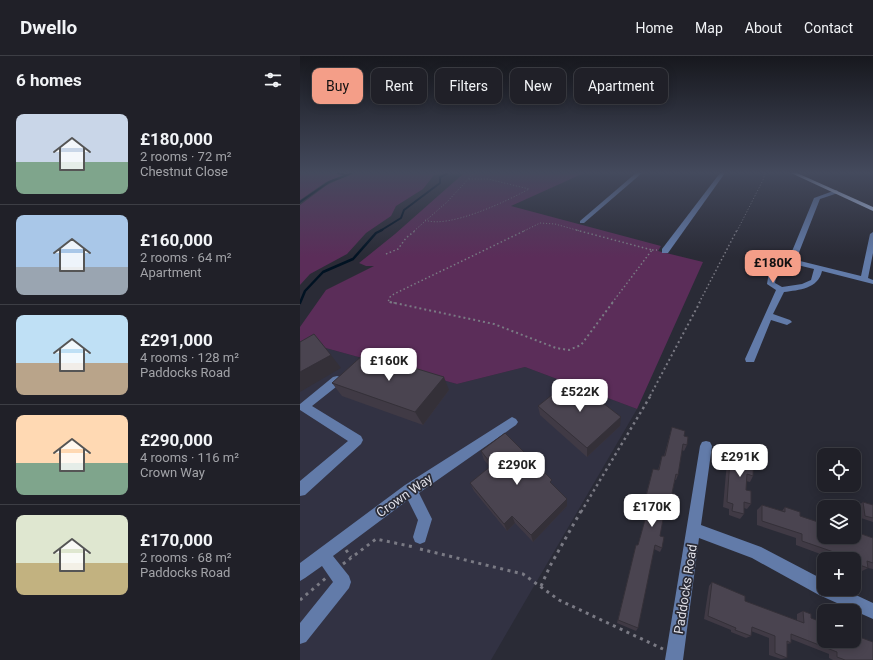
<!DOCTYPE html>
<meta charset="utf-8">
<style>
body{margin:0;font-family:Roboto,sans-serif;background:#282830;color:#f1f3f6;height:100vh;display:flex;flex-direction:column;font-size:15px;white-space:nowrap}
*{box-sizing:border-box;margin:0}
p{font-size:13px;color:#a2a3a8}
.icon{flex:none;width:22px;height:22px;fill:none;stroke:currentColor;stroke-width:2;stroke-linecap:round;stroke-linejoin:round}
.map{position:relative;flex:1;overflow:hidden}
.side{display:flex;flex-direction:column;background:#202028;width:300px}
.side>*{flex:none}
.hud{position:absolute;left:12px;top:12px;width:380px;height:36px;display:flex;gap:8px}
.buttons{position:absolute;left:517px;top:392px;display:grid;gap:8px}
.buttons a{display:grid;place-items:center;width:44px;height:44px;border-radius:8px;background:#202028;box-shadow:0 2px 10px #0003,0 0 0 1px #3d3e45;font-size:20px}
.price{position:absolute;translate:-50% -34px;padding:0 9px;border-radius:8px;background:#fff;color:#222;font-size:13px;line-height:26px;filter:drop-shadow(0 1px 2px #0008)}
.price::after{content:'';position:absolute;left:50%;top:24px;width:12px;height:9px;margin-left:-6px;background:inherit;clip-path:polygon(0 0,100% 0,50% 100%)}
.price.active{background:#f49e88;color:#111}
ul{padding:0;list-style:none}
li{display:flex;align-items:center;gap:12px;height:100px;padding:0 16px}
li+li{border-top:1px solid #3d3e45}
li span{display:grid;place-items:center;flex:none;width:112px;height:80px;border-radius:8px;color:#555}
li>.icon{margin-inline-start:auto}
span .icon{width:48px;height:48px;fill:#fffc;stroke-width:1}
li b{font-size:17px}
h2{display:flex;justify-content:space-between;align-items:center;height:48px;padding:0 16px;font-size:17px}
.tag{padding:0 14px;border-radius:8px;background:#202028;box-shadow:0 2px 10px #0003,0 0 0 1px #3d3e45;font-size:14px;line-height:36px}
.tag.active{background:#f49e88;color:#111}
header{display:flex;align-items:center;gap:24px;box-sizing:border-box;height:56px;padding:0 20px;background:#202028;border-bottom:1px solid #3d3e45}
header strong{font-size:19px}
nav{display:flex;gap:22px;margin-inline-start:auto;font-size:14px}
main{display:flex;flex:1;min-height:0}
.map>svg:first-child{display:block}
.built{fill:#323243}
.green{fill:#5b2d59}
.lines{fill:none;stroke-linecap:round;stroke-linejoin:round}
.stream-far1{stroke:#001222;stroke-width:2}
.stream{stroke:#001222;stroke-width:2.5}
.path-far4{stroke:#7a7a84;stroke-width:1;stroke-dasharray:1 2;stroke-linecap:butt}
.path-far3{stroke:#7a7a84;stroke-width:1.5;stroke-dasharray:1.5 2.5;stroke-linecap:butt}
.path-far2{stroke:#7a7a84;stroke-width:2;stroke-dasharray:2 3;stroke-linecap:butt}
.path-far1{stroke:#7a7a84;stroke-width:2.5;stroke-dasharray:2.5 3.5;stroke-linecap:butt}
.path{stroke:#7a7a84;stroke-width:3;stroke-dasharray:3 4.5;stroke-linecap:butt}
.minor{fill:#627ba9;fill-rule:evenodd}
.major{fill:#b6cbf1;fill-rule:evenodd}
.wall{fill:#403a45}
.shaded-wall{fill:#343038}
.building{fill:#4a4450;stroke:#343038}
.labels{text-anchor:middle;stroke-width:3.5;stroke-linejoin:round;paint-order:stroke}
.near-street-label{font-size:13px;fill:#dfdfe7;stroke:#2a2b36}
</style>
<header>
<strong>Dwello</strong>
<nav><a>Home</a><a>Map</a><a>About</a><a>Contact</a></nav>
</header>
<main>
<section class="side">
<h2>6 homes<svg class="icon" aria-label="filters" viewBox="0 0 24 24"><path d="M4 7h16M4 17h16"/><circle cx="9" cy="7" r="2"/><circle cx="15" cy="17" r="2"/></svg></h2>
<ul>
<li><span style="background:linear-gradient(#c9d6e8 60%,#7fa58c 0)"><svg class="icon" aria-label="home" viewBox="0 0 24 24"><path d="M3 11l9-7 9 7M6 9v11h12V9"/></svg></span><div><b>£180,000</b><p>2 rooms · 72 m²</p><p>Chestnut Close</p></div></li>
<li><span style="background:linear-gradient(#a9c7e8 65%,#9aa5b1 0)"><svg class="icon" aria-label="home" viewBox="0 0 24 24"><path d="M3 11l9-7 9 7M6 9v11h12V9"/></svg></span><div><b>£160,000</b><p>2 rooms · 64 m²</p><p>Apartment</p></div></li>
<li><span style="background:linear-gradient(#bfe0f5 60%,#b9a48a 0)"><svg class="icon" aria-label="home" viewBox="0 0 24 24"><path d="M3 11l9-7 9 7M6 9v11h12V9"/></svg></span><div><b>£291,000</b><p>4 rooms · 128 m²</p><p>Paddocks Road</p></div></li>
<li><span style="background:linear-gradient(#ffd9b3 60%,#7fa58c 0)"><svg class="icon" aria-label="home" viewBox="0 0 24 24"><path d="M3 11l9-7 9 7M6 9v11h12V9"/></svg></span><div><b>£290,000</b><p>4 rooms · 116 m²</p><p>Crown Way</p></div></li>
<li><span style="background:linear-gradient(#dfe7d0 60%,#c2b280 0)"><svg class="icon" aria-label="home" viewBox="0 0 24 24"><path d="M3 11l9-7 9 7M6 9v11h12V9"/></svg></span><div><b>£170,000</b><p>2 rooms · 68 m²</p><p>Paddocks Road</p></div></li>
</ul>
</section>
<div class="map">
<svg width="573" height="604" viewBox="0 0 573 604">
<rect width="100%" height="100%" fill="#2a2b36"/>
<polygon class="built" points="0,285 157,328 225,311 337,353 191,604 0,604"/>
<g class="green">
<polygon points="0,117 51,117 26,126 0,144"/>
<polygon points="53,117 144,117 134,119 123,133 96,150 91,160 66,177 47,198 10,218 0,229 0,149 27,129"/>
<polygon points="164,117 284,117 211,150 361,190 358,195 403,206 337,353 225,311 157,328 0,285 0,271 26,234 74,210 66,210 59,207 95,178"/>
</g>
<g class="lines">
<g class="stream-far1">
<polyline points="37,117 47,119"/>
<polyline points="0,146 29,126 52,117"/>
<polyline points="80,175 101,162 104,154 140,127 140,121 148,117"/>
</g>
<polyline class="stream" points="0,247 5,235 23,216 53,203 76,177 82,174"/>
<g class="path-far4">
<path d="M125,164C149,173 207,145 229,133L188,123H168"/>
<polyline points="114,175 147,146 173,118 178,117"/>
<polyline points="224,175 240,167 255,168 280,175"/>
<polyline points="437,175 463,124 465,117"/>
</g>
<g class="path-far3">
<polyline points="276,174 352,194"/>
<polyline points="352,194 357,194"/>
<polyline points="86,198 98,193 106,182 116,174"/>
<polyline points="95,247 88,246 90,241 94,238 226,174"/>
<polyline points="312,247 352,194"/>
<polyline points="399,247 437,174"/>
</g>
<g class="path-far2">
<polyline points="90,246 194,268 256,292 269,294 281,289 313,246"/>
<polyline points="350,340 400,246"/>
</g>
<polyline class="path-far1" points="281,456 351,339"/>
<g class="path">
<polyline points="120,493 223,518 259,544 363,593"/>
<polyline points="46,494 51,501"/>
<polyline points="43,508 76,483 114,491"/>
<polyline points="241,530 250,510 281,455"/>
<polyline points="0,544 26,522"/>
</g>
<g class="minor">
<polygon points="336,117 342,117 284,167 280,167 280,165"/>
<polygon points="420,117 425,117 368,197 362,197 362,193"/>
<path d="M536,134L538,135V137L520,143L496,204L561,220L570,178L573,176V197L568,222L573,224V228L522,215C518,233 499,234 484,236L473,258L490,264L492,266L487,269L471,264L454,306H446L445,303L476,234L467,228L470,210L474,208L478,210L475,227L482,231L502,228L511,224L514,213L489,207L488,205L514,142Z"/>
<polygon points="37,320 41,321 42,324 41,327 12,350 61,380 63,384 61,388 5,439 0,440 0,425 48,385 0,354 0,348 33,321"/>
<polygon points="212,361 216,363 218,366 216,369 119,437 132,463 125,486 120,488 115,486 113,481 118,464 108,444 33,500 49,520 51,526 49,532 6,586 0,588 0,567 33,526 22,510 5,522 0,525 0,507 105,429"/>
<polygon points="406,385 410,386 412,390 401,469 461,491 524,524 524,533 543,533 573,547 573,563 519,539 452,502 399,482 383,604 365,604 400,390 402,386"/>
</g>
<polygon class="major" points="491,117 497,117 573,151 573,155"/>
</g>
<g class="wall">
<polygon points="32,327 149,334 123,369 42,340"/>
<polygon points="238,350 320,370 287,401 240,359"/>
<polygon points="372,371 384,380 387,389 384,395 382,394 378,419 376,424 375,424 372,437 371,454 369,458 364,457 360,480 362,492 360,496 354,493 338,572 336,575 317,567 335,493 338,489 349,451 343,449 353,413 358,414 362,400 364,400"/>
<polygon points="431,389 453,420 450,426 446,425 446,434 451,448 447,453 444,452 444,458 440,463 429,459 429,453 423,451 428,394"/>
<polygon points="181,395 252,428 267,443 267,450 233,486 215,467 207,475 174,435 170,427 190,411 184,404"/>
<polygon points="563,446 573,449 573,466 561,462 559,449"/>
<polygon points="462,449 482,455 485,451 522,472 524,481 554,481 554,477 556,476 573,482 573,513 568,512 560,516 554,514 554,503 534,503 496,489 496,482 457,469 457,454"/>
<polygon points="412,526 445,545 497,565 497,558 503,555 511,562 573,604 533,604 529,602 529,598 491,583 491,587 487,588 487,602 481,603 469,599 469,582 451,575 451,580 446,582 431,576 431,574 404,563 409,530"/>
</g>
<g class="shaded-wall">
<polygon points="31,299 41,312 0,336 0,316"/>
<polygon points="144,321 149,334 123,369 115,356"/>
<polygon points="321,361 320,370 287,401 287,392"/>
<polygon points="267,443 267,450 233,486 231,479"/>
<polygon points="212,460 215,467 207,475 204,468"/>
</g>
<g class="building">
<polygon points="14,278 31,299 0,316 0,286"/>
<polygon points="65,297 144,321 115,356 32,327"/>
<polygon points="272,323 321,361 287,392 238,350"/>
<polygon points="372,371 385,375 384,380 388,381 387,389 383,388 378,419 376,418 372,437 375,438 371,454 365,452 360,480 364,481 362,492 355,489 338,572 318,564 336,489 338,489 350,446 345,444 353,413 359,414 362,400 365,400"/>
<polygon points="205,377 252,424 250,426 267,443 231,479 212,460 204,468 170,427 192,409 181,395"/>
<polygon points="431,389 454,395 453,420 447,418 446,434 451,435 451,448 444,446 444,458 432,455 433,448 427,446"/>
<polygon points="563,446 573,449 573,462 565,460"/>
<polygon points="462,449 485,456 485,451 500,456 500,460 521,467 522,472 524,473 524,481 553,481 556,482 556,476 573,482 573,507 567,505 568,512 554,507 554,503 548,503 548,501 502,485 502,478 462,465"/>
<polygon points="412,526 445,540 445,545 504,567 503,555 511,558 511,562 524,567 524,585 554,585 554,579 573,586 573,604 545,604 537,601 537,596 491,578 491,587 487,585 487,602 475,597 475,580 452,571 451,580 435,574 436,572 408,560"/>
</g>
<linearGradient id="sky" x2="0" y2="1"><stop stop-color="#17181e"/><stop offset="0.58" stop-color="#444a5d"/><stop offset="1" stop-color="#444a5d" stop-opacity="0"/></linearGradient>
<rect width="573" height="201" fill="url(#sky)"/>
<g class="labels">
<g class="near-street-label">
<text transform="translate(104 439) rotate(-35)" y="5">Crown Way</text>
<text transform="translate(385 533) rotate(-81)" y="5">Paddocks Road</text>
</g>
</g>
</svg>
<div class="buttons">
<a><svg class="icon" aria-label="locate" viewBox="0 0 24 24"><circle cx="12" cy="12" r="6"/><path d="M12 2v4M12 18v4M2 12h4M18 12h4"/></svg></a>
<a><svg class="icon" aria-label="layers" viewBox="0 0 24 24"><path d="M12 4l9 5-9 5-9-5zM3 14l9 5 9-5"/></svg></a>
<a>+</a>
<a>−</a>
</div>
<b class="price active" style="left:473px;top:228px">£180K</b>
<b class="price" style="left:89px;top:326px">£160K</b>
<b class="price" style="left:280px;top:357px">£522K</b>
<b class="price" style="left:440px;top:422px">£291K</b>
<b class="price" style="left:217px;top:430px">£290K</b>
<b class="price" style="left:352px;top:472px">£170K</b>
<div class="hud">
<a class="tag active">Buy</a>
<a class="tag">Rent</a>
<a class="tag">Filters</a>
<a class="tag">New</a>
<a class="tag">Apartment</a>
</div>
</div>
</main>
